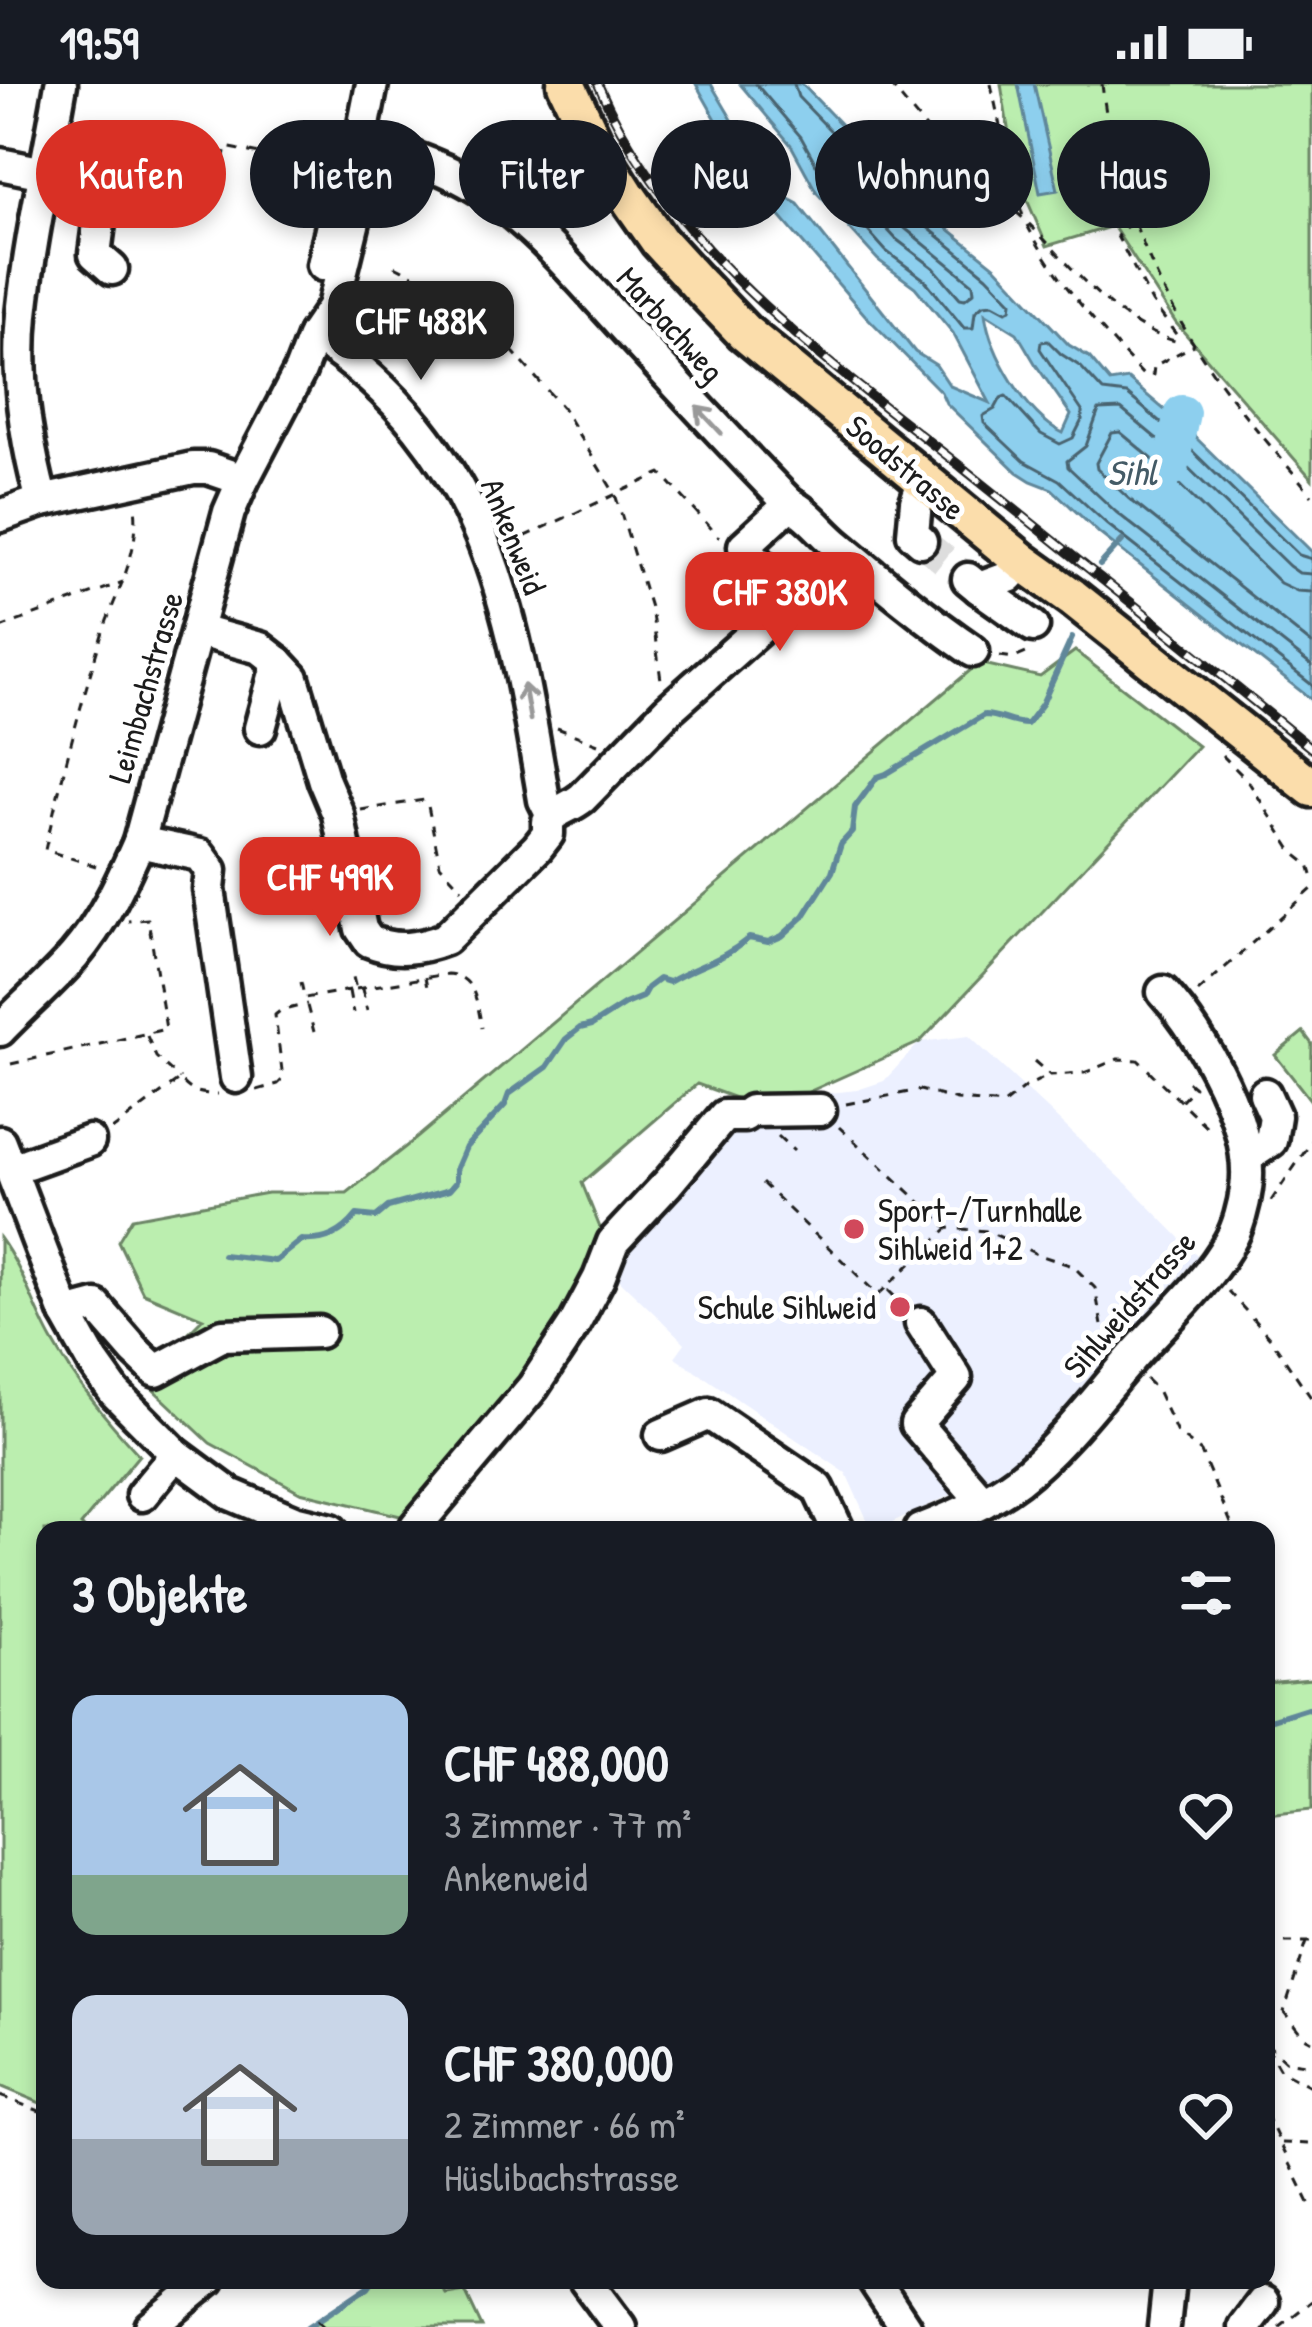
<!DOCTYPE html>
<html lang="de">
<meta charset="utf-8">
<style>
body{margin:0;font-family:"Patrick Hand",sans-serif;background:#20242c;color:#f1f3f6;height:100vh;display:flex;flex-direction:column;font-size:45px;white-space:nowrap}
*{box-sizing:border-box;margin:0}
p{font-size:39px;color:#9ea1a6}
.icon{flex:none;width:66px;height:66px;fill:none;stroke:currentColor;stroke-width:2;stroke-linecap:round;stroke-linejoin:round}
.map{position:relative;flex:1;overflow:hidden}
.sheet{position:absolute;left:36px;top:1437px;width:1239px;height:768px;display:flex;flex-direction:column;background:#171b24;border-radius:24px;box-shadow:0 6px 18px #0003}
.sheet>*{flex:none}
.guide{position:absolute;left:36px;top:36px;width:1242px;height:108px;display:flex;gap:24px}
.price{position:absolute;translate:-50% -102px;padding:0 27px;border-radius:24px;background:#d93025;color:#fff;font-size:39px;line-height:78px;filter:drop-shadow(0 3px 6px #0008)}
.price::after{content:'';position:absolute;left:50%;top:72px;width:36px;height:27px;margin-left:-18px;background:inherit;clip-path:polygon(0 0,100% 0,50% 100%)}
.price.selected{background:#222;color:#fff}
ul{padding:0;list-style:none}
li{display:flex;align-items:center;gap:36px;height:300px;padding:0 36px}
li span{display:grid;place-items:center;flex:none;width:336px;height:240px;border-radius:24px;color:#555}
li>.icon{margin-inline-start:auto}
span .icon{width:144px;height:144px;fill:#fffc;stroke-width:1}
li b{font-size:51px}
h2{display:flex;justify-content:space-between;align-items:center;height:144px;padding:0 36px;font-size:51px}
.pill{padding:0 42px;border-radius:54px;background:#171b24;box-shadow:0 6px 18px #0003;font-size:42px;line-height:108px}
.pill.selected{background:#d93025;color:#fff}
.status{display:flex;justify-content:space-between;align-items:center;height:84px;padding:0 60px;background:#171b24;direction:ltr}
.status svg{height:33px;fill:currentColor}
.map>svg:first-child{display:block}
.built{fill:#ecf0ff}
.green{fill:#bbeeaf;stroke:#6c8566;stroke-width:3}
.water{fill:#8dcfee;stroke:#60879a;stroke-width:3;fill-rule:evenodd}
.lines{fill:none;stroke-linecap:round;stroke-linejoin:round}
.shore{stroke:#496470;stroke-width:3}
.stream{stroke:#60879a;stroke-width:6}
.river{stroke:#8dcfee;stroke-width:36}
.minor-tunnel{stroke:#ddd;stroke-width:30;stroke-dasharray:30 15;stroke-linecap:butt}
.minor-casing{stroke:#1c1c1c;stroke-width:39}
.major-casing{stroke:#1c1c1c;stroke-width:45}
.path{stroke:#1c1c1c;stroke-width:3;stroke-dasharray:9 9;stroke-linecap:butt}
.minor{stroke:#fff;stroke-width:30}
.major{stroke:#fbddab;stroke-width:36}
.rail-casing{stroke:#1c1c1c;stroke-width:10}
.rail{stroke:#fff;stroke-width:6;stroke-dasharray:18;stroke-linecap:butt}
.oneway{stroke:#999}
.poi-dot{fill:#d1495b;stroke:#fff;stroke-width:4.5}
.labels{text-anchor:middle;stroke-width:10;stroke-linejoin:round;paint-order:stroke}
.street-label{font-size:33px;fill:#1c1c1c;stroke:#fff}
.poi-label{font-size:33px;fill:#1c1c1c;stroke:#fff;text-anchor:start}
.water-label{font-size:36px;font-style:italic;fill:#445b66;stroke:#fff}
</style>
<div class="status"><b>19:59</b><svg viewBox="0 0 49 12"><path d="M0 12V9h3v3zM5 12V6h3v6zM10 12V3h3v9zM15 12V0h3v12zM26 1h20v11H26zM47 4h2v5h-2z"/></svg></div>
<div class="map">
<svg width="1312" height="2243" viewBox="0 0 1312 2243">
<rect width="100%" height="100%" fill="#fff"/>
<filter id="ink" filterUnits="userSpaceOnUse"><feTurbulence type="fractalNoise" baseFrequency=".00833" numOctaves="2"/><feDisplacementMap in="SourceGraphic" scale="24" xChannelSelector="R" yChannelSelector="G"/><feConvolveMatrix kernelMatrix="1 2 1 2 8 2 1 2 1" color-interpolation-filters="sRGB"/></filter>
<g filter="url(#ink)">
<polygon class="built" points="969,952 1128,1101 1198,1172 1039,1352 1017,1373 987,1394 875,1446 870,1442 846,1389 675,1273 685,1259 608,1185 694,1097 691,1093 751,1027 802,1012 857,1006 884,997 920,958"/>
<g class="green">
<polygon points="1001,0 1312,0 1312,395 1176,239 1113,142 1047,162 1015,88"/>
<polygon points="1075,567 1198,662 920,958 768,1026 697,1000 582,1099 609,1166 536,1288 413,1435 300,1408 210,1359 142,1295 203,1234 143,1209 118,1157 132,1134 267,1109 347,1109 418,1053 979,579 1040,593"/>
<polygon points="1303,948 1312,960 1311,1017 1275,971"/>
<path d="M0,1154C24,1187 33,1222 52,1256C76,1299 106,1335 139,1371L81,1441L86,1446H45V1689L38,1691L45,1703V2021L0,2002Z"/>
<polygon points="1312,1595 1312,1726 1266,1731 1266,1599"/>
<polygon points="373,2196 437,2196 446,2210 465,2207 482,2243 308,2243 368,2203"/>
</g>
<g class="water">
<path d="M696,0H711L774,107L798,120L915,268L936,281L950,302L990,319L953,249L915,203L878,176L817,109L791,61L740,0H802L917,120L996,183L1069,261L1089,273L1110,298L1128,295L1185,343L1306,462L1312,468V616L1099,449L1052,405L1031,397L1017,388L946,319L941,308L865,231L753,101ZM985,229L1017,249L1036,281L1071,331L1063,349C1026,331 990,269 985,229Z"/>
<polygon points="1018,0 1034,0 1058,106 1040,109"/>
</g>
<g class="lines">
<g class="shore">
<polyline points="756,0 801,53 828,102 886,167 925,196 964,244 973,244 975,228 983,221 993,220 1006,227 1011,225 1012,218 987,192 909,128 798,13 794,0"/>
<polygon points="863,105 901,141 973,200 974,208 965,215 960,214 934,184 896,155 859,115 858,109"/>
<polyline points="1312,475 1299,471 1178,353 1127,310 1103,307 1081,283 1061,270 1048,257 1041,258 1040,265 1082,327 1082,336 1073,354 1060,360 1041,350 1006,312 1001,314 995,325 983,332 984,339 1024,377 1059,396 1107,440 1312,601"/>
<polyline points="1312,490 1299,489 1289,482 1168,364 1121,325 1099,326 1086,362 1067,377 1068,383 1116,428 1312,582"/>
<polyline points="1312,508 1297,507 1280,499 1156,378 1120,348 1112,349 1096,379 1097,385 1128,414 1312,560"/>
</g>
<g class="stream">
<polyline points="1100,481 1122,457"/>
<path d="M223,1171L275,1177L301,1156C325,1158 342,1150 357,1131L376,1133L388,1123L449,1106L456,1098V1086L466,1063L505,1021L509,1010L547,983L566,955L580,944L592,941L625,920L642,913L647,904L659,895L669,898C698,881 720,878 749,854L768,858L782,852L804,832L832,788L841,760L852,748L855,723L877,693L886,690L984,631C1000,631 1010,640 1027,640L1042,620L1072,554"/>
<polyline points="1266,1637 1307,1624 1312,1626"/>
<polyline points="308,2243 368,2203 373,2196"/>
</g>
<polyline class="river" points="1170,385 1182,329"/>
<polyline class="minor-tunnel" points="921,457 968,495"/>
<defs>
<g id="minor">
<path d="M361,56C402,70 444,82 480,105C535,141 576,191 620,239C676,300 732,361 790,420C810,430 823,450 840,463C883,499 926,535 973,567"/>
<polyline points="0,80 118,104"/>
<polyline points="104,101 95,170 112,185"/>
<polyline points="323,181 344,87 355,66"/>
<path d="M314,251C488,366 512,526 544,716L552,732"/>
<path d="M42,417C26,358 16,293 22,231C30,154 48,77 61,0"/>
<polyline points="0,432 42,417 193,384 208,384 243,396"/>
<polyline points="921,457 913,450 916,418 923,398"/>
<polyline points="968,495 979,504 1009,493 1023,478"/>
<polyline points="979,504 1033,542"/>
<path d="M199,547L260,564L278,578L293,594L324,697L338,730L361,845L369,857C395,868 419,865 445,855L537,764L548,750V738L552,732"/>
<polyline points="260,644 278,578"/>
<path d="M552,732C561,725 572,722 582,714L668,626L792,516L744,462L790,420"/>
<polyline points="139,758 200,771 211,786 209,805 236,993"/>
<path d="M0,946C24,921 51,898 74,872C103,838 121,799 139,758L229,428L243,396L300,287L314,251L333,223L365,92L361,56L372,0"/>
<polyline points="0,1058 66,1230 93,1278 115,1309 176,1370 230,1410 294,1437 331,1446"/>
<polyline points="1247,1073 1271,1057 1275,1032 1265,1010"/>
<polyline points="28,1079 89,1057"/>
<polyline points="66,1230 96,1222 135,1267 156,1287 223,1251 319,1248"/>
<polyline points="921,1239 956,1294 916,1340 983,1418"/>
<polyline points="661,1351 709,1330 818,1404 838,1446"/>
<polyline points="142,1411 176,1370"/>
<polyline points="419,1446 416,1442 533,1303 574,1241 599,1194 613,1158 668,1099 724,1032 744,1032 751,1027 820,1026"/>
<path d="M920,1446C954,1433 989,1418 1018,1396C1061,1363 1100,1310 1136,1269C1167,1234 1207,1199 1230,1157C1238,1144 1244,1121 1246,1105C1255,1044 1204,953 1163,908"/>
<polyline points="585,2196 620,2243"/>
<polyline points="874,2196 905,2243"/>
<polyline points="151,2243 208,2196"/>
<polyline points="1164,2243 1169,2196"/>
<polyline points="1244,2243 1263,2218"/>
</g>
<polyline id="major" points="566,0 596,63 626,110 659,157 700,202 744,248 1023,478 1072,513 1312,704"/>
</defs>
<use href="#minor" class="minor-casing"/>
<use href="#major" class="major-casing"/>
<g class="path">
<path d="M890,0C918,36 948,71 982,103C996,115 1013,124 1026,137C1070,179 1113,240 1175,257L1178,253L1152,218L1117,152L1126,143L1135,139"/>
<polyline points="991,0 1012,98 1023,132"/>
<path d="M1102,0C1114,106 1156,211 1219,297C1248,337 1281,374 1312,411"/>
<polyline points="144,108 202,116 216,109 226,63 321,83"/>
<path d="M1027,141C1057,198 1100,244 1143,291H1153L1154,282L1194,261"/>
<polyline points="395,182 442,206 472,229 514,269 562,323 615,410 652,530 661,596"/>
<polyline points="509,460 661,389 719,453"/>
<polyline points="0,544 123,498"/>
<polyline points="1000,572 1014,574 1031,567"/>
<polyline points="557,644 598,660"/>
<polyline points="1222,671 1248,697 1294,769 1309,781 1312,791"/>
<polyline points="361,726 424,716 428,722 440,781 462,805"/>
<path d="M96,782L45,766C61,695 79,626 100,557C113,513 141,471 135,423"/>
<polyline points="425,893 428,909"/>
<polyline points="301,898 304,912"/>
<path d="M356,905L447,890C476,891 477,920 482,944"/>
<polyline points="362,905 367,927"/>
<polyline points="349,907 353,929"/>
<polyline points="1198,908 1312,805"/>
<polyline points="314,948 305,914 356,905 351,885"/>
<polyline points="147,952 156,973 180,995"/>
<polyline points="1034,977 1050,991 1084,989 1118,975 1138,976 1211,1047"/>
<polyline points="11,980 166,945 148,835 128,837"/>
<polyline points="257,1006 278,1000 283,995 275,931 280,927 307,920"/>
<polyline points="1181,1017 1194,1003 1187,997 1191,994"/>
<polyline points="846,1020 920,1006 957,1016 1004,1020 1025,1003 1050,991"/>
<polyline points="839,1043 947,1143"/>
<path d="M112,1046L180,995C191,1009 200,1010 218,1010"/>
<polyline points="778,1052 794,1067"/>
<polyline points="762,1099 878,1211 948,1144 987,1147 1039,1171 1073,1182 1095,1204 1104,1252 1110,1259"/>
<polyline points="1271,1117 1312,1057"/>
<polyline points="888,1206 903,1221"/>
<polyline points="1228,1207 1271,1255 1312,1315"/>
<polyline points="1146,1295 1157,1306 1177,1349 1201,1368 1234,1446"/>
<polyline points="1266,1857 1312,1857"/>
<polyline points="1307,1857 1284,1928 1303,1952 1312,1957"/>
<polyline points="1266,1959 1285,1977 1312,1981"/>
<polyline points="1266,1962 1280,1986 1312,2003"/>
<polyline points="0,2012 45,2029"/>
<polyline points="1266,2030 1312,2125"/>
<polyline points="1282,2059 1312,2060"/>
<polyline points="317,2236 325,2243"/>
<polyline points="1279,2243 1312,2217"/>
</g>
<use href="#minor" class="minor"/>
<use href="#major" class="major"/>
<defs>
<path id="rail" d="M598,0C672,169 824,274 964,385C1080,478 1197,570 1312,665"/>
</defs>
<use href="#rail" class="rail-casing"/>
<use href="#rail" class="rail"/>
</g>
<defs><path id="oneway-shaft" d="M-6 0H5M1.5-3L5.5 0L1.5 3" fill="none" stroke-width="1.6" stroke-linecap="round" stroke-linejoin="round" transform="scale(3)"/></defs>
<g class="oneway">
<use href="#oneway-shaft" transform="translate(709 336) rotate(-133)"/>
<use href="#oneway-shaft" transform="translate(527 618) rotate(-100)"/>
</g>
</g>
<g class="poi-dot">
<circle cx="854" cy="1145" r="12"/>
<circle cx="900" cy="1223" r="12"/>
</g>
<g class="labels">
<g class="street-label">
<text transform="translate(671 240) rotate(48)" y="12">Marbachweg</text>
<text transform="translate(906 383) rotate(40)" y="12">Soodstrasse</text>
<text transform="translate(514 452) rotate(68)" y="12">Ankenweid</text>
<text transform="translate(145 603) rotate(-74)" y="12">Leimbachstrasse</text>
<text transform="translate(1129 1220) rotate(-49)" y="12">Sihlweidstrasse</text>
</g>
<g class="poi-label">
<text x="878" y="1138">Sport-/Turnhalle<tspan x="878" dy="38">Sihlweid 1+2</tspan></text>
<text x="876" y="1235" text-anchor="end">Schule Sihlweid</text>
</g>
<g class="water-label">
<text x="1132" y="401">Sihl</text>
</g>
</g>
</svg>
<b class="price selected" style="left:421px;top:299px">CHF 488K</b>
<b class="price" style="left:780px;top:570px">CHF 380K</b>
<b class="price" style="left:330px;top:855px">CHF 499K</b>
<div class="guide">
<a class="pill selected">Kaufen</a>
<a class="pill">Mieten</a>
<a class="pill">Filter</a>
<a class="pill">Neu</a>
<a class="pill">Wohnung</a>
<a class="pill">Haus</a>
</div>
<section class="sheet">
<h2>3 Objekte<svg class="icon" aria-label="filters" viewBox="0 0 24 24"><path d="M4 7h16M4 17h16"/><circle cx="9" cy="7" r="2"/><circle cx="15" cy="17" r="2"/></svg></h2>
<ul>
<li><span style="background:linear-gradient(#a9c7e8 75%,#7fa58c 0)"><svg class="icon" aria-label="home" viewBox="0 0 24 24"><path d="M3 11l9-7 9 7M6 9v11h12V9"/></svg></span><div><b>CHF 488,000</b><p>3 Zimmer · 77 m²</p><p>Ankenweid</p></div><svg class="icon" aria-label="heart" viewBox="0 0 24 24"><path d="M12 20l-8-8c-3-5 5-10 8-4 3-6 11-1 8 4z"/></svg></li>
<li><span style="background:linear-gradient(#c9d6e8 60%,#9aa5b1 0)"><svg class="icon" aria-label="home" viewBox="0 0 24 24"><path d="M3 11l9-7 9 7M6 9v11h12V9"/></svg></span><div><b>CHF 380,000</b><p>2 Zimmer · 66 m²</p><p>Hüslibachstrasse</p></div><svg class="icon" aria-label="heart" viewBox="0 0 24 24"><path d="M12 20l-8-8c-3-5 5-10 8-4 3-6 11-1 8 4z"/></svg></li>
</ul>
</section>
</div>
